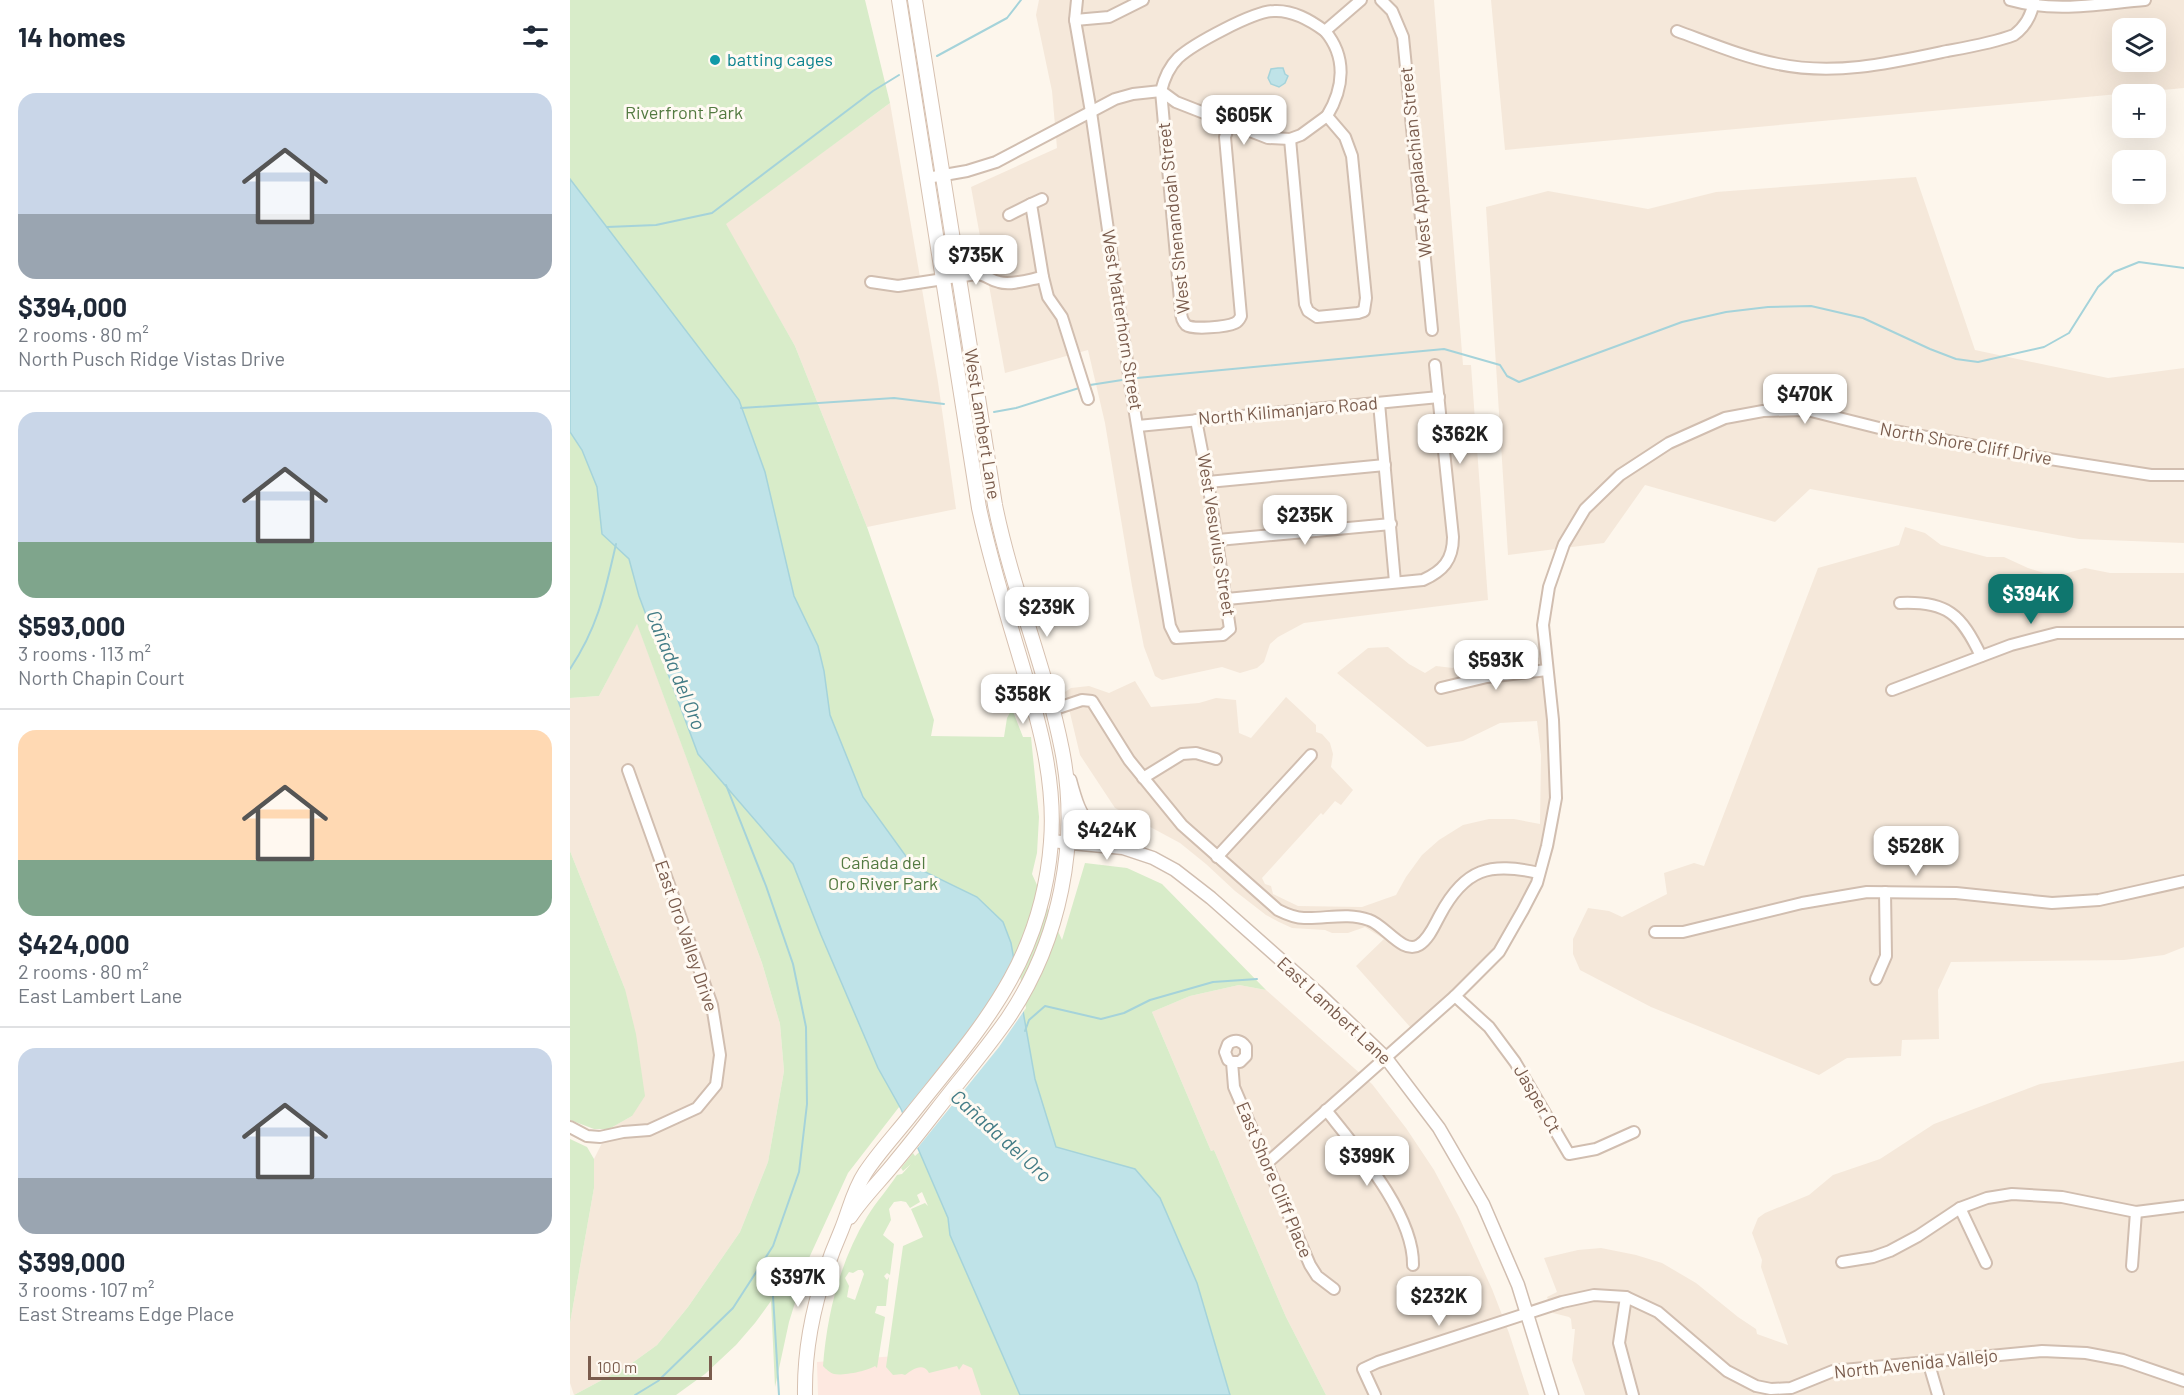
<!DOCTYPE html>
<meta charset="utf-8">
<style>
body{margin:0;font-family:Barlow,sans-serif;background:#f6f6f7;color:#1f2937;height:100vh;display:flex;flex-direction:column;font-size:22px;white-space:nowrap}
*{box-sizing:border-box;margin:0}
p{font-size:20px;color:#747a83}
.icon{flex:none;width:33px;height:33px;fill:none;stroke:currentColor;stroke-width:2;stroke-linecap:round;stroke-linejoin:round}
.map{position:relative;flex:1;overflow:hidden}
.sheet{display:flex;flex-direction:column;background:#fff;width:570px}
.sheet>*{flex:none}
.buttons{position:absolute;left:1542px;top:18px;display:grid;gap:12px}
.buttons a{display:grid;place-items:center;width:54px;height:54px;border-radius:12px;background:#fff;box-shadow:0 6px 24px #0002;font-size:30px}
.scale{position:absolute;left:18px;bottom:15px;width:124px;box-sizing:border-box;padding-left:6px;border:3px solid #7a5c4d;border-top:0;font-size:16px;line-height:21px;white-space:nowrap;color:#7a5c4d;-webkit-text-stroke:4px #fffaf3;paint-order:stroke}
.price{position:absolute;translate:-50% -51px;padding:0 14px;border-radius:12px;background:#fff;color:#222;font-size:20px;line-height:39px;filter:drop-shadow(0 2px 3px #0008)}
.price::after{content:'';position:absolute;left:50%;top:36px;width:18px;height:14px;margin-left:-9px;background:inherit;clip-path:polygon(0 0,100% 0,50% 100%)}
.price.on{background:#0f766e;color:#fff}
ul{padding:0;list-style:none}
li{display:grid;align-content:center;gap:12px;height:318px;padding:0 18px}
li+li{border-top:2px solid #e0e1e3}
li span{display:grid;place-items:center;height:186px;border-radius:18px;color:#555}
li>.icon{margin-inline-start:auto}
span .icon{width:108px;height:108px;fill:#fffc;stroke-width:1}
li b{font-size:26px}
h2{display:flex;justify-content:space-between;align-items:center;height:72px;padding:0 18px;font-size:26px}
main{display:flex;flex:1;min-height:0}
.map>svg:first-child{display:block}
.residential{fill:#f5e8da;fill-rule:evenodd}
.commercial{fill:#fde8e0}
.green{fill:#d8ecc9;fill-rule:evenodd}
.water{fill:#bfe3e8;stroke:#a5d3da;stroke-width:1.5}
.pier{fill:#fdf6ec}
.lines{fill:none;stroke-linecap:round;stroke-linejoin:round}
.stream{stroke:#a5d3da;stroke-width:2}
.minor-casing{stroke:#d1beb0;stroke-width:14}
.tertiary-casing{stroke:#d1beb0;stroke-width:15}
.secondary-casing{stroke:#d6c0b0;stroke-width:16}
.minor{stroke:#fff;stroke-width:10}
.tertiary{stroke:#fff;stroke-width:12}
.secondary{stroke:#fff;stroke-width:14}
.culture-dot{fill:#0f9aa8;stroke:#fffaf3;stroke-width:2}
.labels{text-anchor:middle;stroke-width:6;stroke-linejoin:round;paint-order:stroke}
.culture-label{font-size:18px;fill:#0d838f;stroke:#fffaf3;text-anchor:start}
.park-label{font-size:18px;fill:#537a41;stroke:#fffaf3}
.street-label{font-size:18px;fill:#7a5c4d;stroke:#fffaf3}
.water-label{font-size:20px;font-style:italic;fill:#437c86;stroke:#fffaf3}
</style>
<main>
<section class="sheet">
<h2>14 homes<svg class="icon" aria-label="filters" viewBox="0 0 24 24"><path d="M4 7h16M4 17h16"/><circle cx="9" cy="7" r="2"/><circle cx="15" cy="17" r="2"/></svg></h2>
<ul>
<li><span style="background:linear-gradient(#c9d6e8 65%,#9aa5b1 0)"><svg class="icon" aria-label="home" viewBox="0 0 24 24"><path d="M3 11l9-7 9 7M6 9v11h12V9"/></svg></span><div><b>$394,000</b><p>2 rooms · 80 m²</p><p>North Pusch Ridge Vistas Drive</p></div></li>
<li><span style="background:linear-gradient(#c9d6e8 70%,#7fa58c 0)"><svg class="icon" aria-label="home" viewBox="0 0 24 24"><path d="M3 11l9-7 9 7M6 9v11h12V9"/></svg></span><div><b>$593,000</b><p>3 rooms · 113 m²</p><p>North Chapin Court</p></div></li>
<li><span style="background:linear-gradient(#ffd9b3 70%,#7fa58c 0)"><svg class="icon" aria-label="home" viewBox="0 0 24 24"><path d="M3 11l9-7 9 7M6 9v11h12V9"/></svg></span><div><b>$424,000</b><p>2 rooms · 80 m²</p><p>East Lambert Lane</p></div></li>
<li><span style="background:linear-gradient(#c9d6e8 70%,#9aa5b1 0)"><svg class="icon" aria-label="home" viewBox="0 0 24 24"><path d="M3 11l9-7 9 7M6 9v11h12V9"/></svg></span><div><b>$399,000</b><p>3 rooms · 107 m²</p><p>East Streams Edge Place</p></div></li>
</ul>
</section>
<div class="map">
<svg width="1614" height="1395" viewBox="0 0 1614 1395">
<rect width="100%" height="100%" fill="#fdf6ec"/>
<g class="residential">
<polygon points="469,0 864,0 893,365 901,365 918,600 734,623 708,637 700,644 694,662 687,668 670,673 652,667 592,680 585,676 574,647 562,586 535,423 518,350 435,373 401,187 487,148 482,91 466,15"/>
<path d="M921,0H1614V88L935,150ZM1552,28H1586V62H1552Z"/>
<polygon points="320,103 368,382 386,509 297,527 225,346 155,224"/>
<polygon points="1346,177 1405,350 1538,378 1614,368 1614,543 1509,539 1240,489 1205,522 1075,485 1034,543 938,555 916,207 978,191 1078,209 1146,192"/>
<polygon points="1335,527 1355,533 1371,545 1417,557 1434,557 1458,568 1474,573 1494,574 1515,568 1540,573 1614,573 1614,947 1594,955 1554,960 1381,962 1368,990 1369,1039 1332,1040 1331,1056 1277,1058 1249,1075 1081,1007 1010,970 1003,954 1003,939 1018,908 1039,911 1052,917 1097,894 1094,873 1124,863 1134,866 1248,568 1329,545"/>
<polygon points="67,623 192,963 210,1024 214,1071 198,1162 170,1232 118,1307 87,1345 58,1366 4,1395 0,1383 0,1323 24,1188 24,1159 39,1129 62,1116 55,989 0,851 0,698 29,696"/>
<polygon points="818,647 839,664 855,673 866,666 883,668 892,662 910,657 929,662 982,656 990,757 991,792 990,816 984,848 965,900 954,921 922,967 907,984 849,1037 786,966 814,939 795,927 778,933 762,933 755,930 722,928 709,922 696,915 665,891 636,864 610,843 545,808 510,755 495,692 501,688 519,686 539,693 565,681 581,707 629,703 646,698 666,700 669,733 681,738 716,697 746,725 746,732 752,734 760,743 763,754 761,767 783,790 771,805 765,801 753,815 751,813 692,878 695,884 701,886 703,894 728,906 792,907 826,895 836,877 852,855 869,840 893,825 919,819 944,819 970,824 971,755 967,721 930,723 893,741 857,747 767,673 798,648"/>
<polygon points="669,985 696,990 802,1084 836,1128 864,1170 889,1217 922,1289 939,1333 959,1395 756,1395 716,1317 644,1150 641,1151 582,1012 620,996"/>
<polygon points="1614,1061 1614,1395 1015,1395 1002,1360 1005,1329 1002,1329 1001,1319 999,1317 983,1313 977,1297 987,1292 974,1258 1008,1250 1031,1248 1066,1255 1092,1263 1126,1283 1168,1317 1186,1329 1187,1334 1218,1345 1191,1267 1192,1260 1182,1233 1188,1218 1195,1213 1239,1195 1263,1175 1310,1159 1364,1124 1470,1084"/>
</g>
<polygon class="commercial" points="404,1350 424,1395 248,1395 247,1362"/>
<g class="green">
<path d="M0,0H295L320,103L156,224L225,346L297,527L364,720L361,736L434,737L437,718L442,709L453,737H461L469,817L467,853L462,874L492,940L515,863L557,868L592,884L696,990L669,985L620,996L582,1012L641,1151L644,1150L716,1317L756,1395H411L402,1368L393,1364L389,1370L387,1366L359,1373C353,1362 343,1369 335,1375L332,1374L323,1375L316,1367L333,1246L353,1237L341,1209L355,1203L358,1206L352,1192L347,1195L350,1202L340,1208L336,1202L331,1201L324,1202L319,1209L321,1220L313,1235L324,1244L320,1275L317,1273L314,1276L317,1280L319,1277L316,1306H307L305,1313L315,1317L307,1368L305,1366C298,1371 272,1376 264,1374C260,1373 256,1369 253,1366C257,1314 270,1261 297,1217C306,1202 318,1189 327,1175L332,1174L341,1164L333,1171L331,1168L343,1153L345,1156L357,1145L367,1058L278,1173L239,1258L219,1322L205,1387L201,1301L185,1323L166,1345L135,1374L106,1395H4L58,1366L87,1345L118,1307L170,1232L198,1162L214,1071L210,1024L192,963L67,624L29,696L0,698ZM288,1270H292L294,1274L285,1300L277,1297L279,1286L275,1278L279,1272L283,1273Z"/>
<polygon points="0,851 55,989 66,1034 75,1096 62,1116 39,1129 24,1129 0,1120"/>
<polygon points="0,1139 17,1147 24,1159 24,1188 0,1323"/>
</g>
<g class="water">
<polygon points="708,68 713,68 715,74 718,76 715,83 709,87 701,84 698,78 701,69"/>
<polygon points="0,179 169,400 195,472 224,596 248,646 254,671 260,715 293,797 343,866 407,897 433,922 441,943 465,1079 486,1147 565,1169 590,1198 627,1283 660,1395 450,1395 380,1235 378,1218 331,1109 308,1068 251,935 223,864 128,754 69,596 59,559 32,534 27,487 12,450 0,432"/>
</g>
<polygon class="pier" points="446,954 456,1008 429,1047 345,1151 330,1116 406,1022 430,986"/>
<g class="lines">
<g class="stream">
<polyline points="367,56 437,18 451,0"/>
<polyline points="37,227 86,225 142,213 303,91 329,75"/>
<polyline points="567,378 874,349 930,365 937,376 949,382 1112,322 1156,312 1198,307 1241,306 1293,318 1360,349 1386,359 1408,362 1474,347 1499,333 1528,287 1544,272 1569,262 1614,268"/>
<polyline points="520,385 552,380"/>
<polyline points="171,408 324,398 374,404"/>
<polyline points="424,412 446,408 509,388"/>
<path d="M0,669C28,627 35,592 46,544"/>
<polyline points="455,1031 459,1020 475,1006 531,1019 554,1013 580,1000 643,982 687,979"/>
<polyline points="193,1264 203,1296 209,1395"/>
<polyline points="65,1395 88,1381 163,1308 203,1246 229,1172 237,1104 236,1027 223,964 196,886 156,785"/>
</g>
<defs>
<g id="minor">
<polyline points="507,0 505,20 521,112 561,389 600,626 606,638 653,635 660,629 638,482 626,420"/>
<polyline points="811,0 822,11 833,37 862,330"/>
<path d="M1440,0C1486,13 1528,4 1575,0"/>
<polyline points="505,20 539,17 573,0"/>
<path d="M1107,31C1140,43 1173,57 1208,64C1265,76 1321,63 1377,51C1399,47 1423,43 1444,35C1456,26 1462,15 1464,0"/>
<path d="M591,91L611,311C611,316 612,321 616,325C622,330 657,327 665,323C669,321 669,320 671,316L655,137L659,125"/>
<polyline points="591,91 606,102 698,138 720,139 731,135 757,116"/>
<path d="M720,139L735,304L738,311L747,317L788,313L794,311L796,298L782,156L775,137L757,116C774,88 777,57 755,31"/>
<path d="M357,178L397,171L426,162L545,99L563,94L591,91C594,79 599,67 608,58C623,44 684,11 704,11C723,10 740,20 755,31L791,0"/>
<polyline points="439,215 461,204"/>
<polyline points="473,277 478,297 492,317 518,399"/>
<path d="M301,282L328,286L406,274C416,274 419,280 429,282C441,286 461,279 473,277L461,204L472,199"/>
<polyline points="809,403 825,582"/>
<polyline points="568,426 869,397"/>
<polyline points="638,482 815,465"/>
<polyline points="648,540 821,524"/>
<path d="M657,599L853,580C873,571 883,560 883,537L865,365"/>
<path d="M1330,603C1377,601 1391,614 1411,656"/>
<polyline points="871,688 917,677 977,670"/>
<polyline points="1322,690 1441,645 1487,633 1614,633"/>
<path d="M482,710L512,700L522,701L559,760L612,825L708,910C716,914 725,918 734,918C756,919 777,912 799,920C815,925 833,955 849,945C859,939 865,924 870,915C895,868 920,862 969,873"/>
<polyline points="573,778 612,754 626,753 646,759"/>
<polyline points="647,857 741,755"/>
<polyline points="1085,932 1113,932 1232,903 1297,892 1386,893 1482,903 1529,900 1614,881"/>
<polyline points="1306,979 1316,956 1315,892"/>
<polyline points="885,996 919,1027 945,1062 999,1154 1026,1149 1064,1132"/>
<path d="M662,1062H670L676,1056V1047C671,1040 665,1039 658,1044L655,1052L658,1060L662,1062L664,1087L740,1265L747,1276L764,1289"/>
<path d="M756,1110C787,1149 844,1214 843,1265"/>
<polyline points="0,1127 17,1136 30,1137 53,1132 79,1130 127,1108 146,1085 150,1055 142,1005 58,770"/>
<polyline points="696,1164 885,996 929,952 953,910 967,883 977,846 986,798 983,720 973,625 979,587 994,544 1015,509 1050,475 1099,443 1155,418 1193,411 1237,410 1313,429 1454,455 1581,475 1614,475"/>
<polyline points="1390,1208 1416,1263"/>
<polyline points="1272,1262 1303,1257 1320,1251 1348,1236 1390,1208 1417,1198 1442,1194 1492,1197 1566,1212 1614,1206"/>
<polyline points="1562,1266 1566,1212"/>
<polyline points="1056,1297 1049,1343 1063,1395"/>
<polyline points="1358,1361 1368,1395"/>
<polyline points="805,1395 793,1369 808,1362 992,1302 1024,1295 1056,1297 1088,1312 1157,1371 1186,1386 1201,1389 1221,1388 1263,1371 1472,1351 1516,1353 1553,1360 1614,1381"/>
</g>
<g id="tertiary">
<path d="M500,780C512,825 517,827 559,843"/>
<polyline points="481,841 553,848 583,858 605,870 641,898 747,992 816,1058 869,1128 913,1204 948,1285 982,1395"/>
</g>
<g id="secondary">
<path d="M280,1217C293,1197 311,1180 326,1161C347,1136 367,1109 388,1083C405,1062 422,1041 438,1018C490,941 510,842 492,750C476,668 442,589 425,505L345,0"/>
<path d="M235,1395C234,1337 248,1284 271,1231C279,1212 283,1191 295,1173C308,1153 325,1135 340,1116C411,1027 472,963 481,842C486,778 468,719 450,658C435,608 420,559 409,508L329,0"/>
</g>
</defs>
<use href="#minor" class="minor-casing"/>
<use href="#tertiary" class="tertiary-casing"/>
<use href="#secondary" class="secondary-casing"/>
<use href="#minor" class="minor"/>
<use href="#tertiary" class="tertiary"/>
<use href="#secondary" class="secondary"/>
</g>
<circle class="culture-dot" cx="145" cy="60" r="6"/>
<g class="labels">
<g class="culture-label">
<text x="157" y="66">batting cages</text>
</g>
<g class="park-label">
<text x="114" y="119">Riverfront Park</text>
<text x="313" y="869">Cañada del<tspan x="313" dy="21">Oro River Park</tspan></text>
</g>
<g class="street-label">
<text transform="translate(846 162) rotate(-96)" y="6">West Appalachian Street</text>
<text transform="translate(604 218) rotate(-96)" y="6">West Shenandoah Street</text>
<text transform="translate(552 320) rotate(81)" y="6">West Matterhorn Street</text>
<text transform="translate(718 411) rotate(-5)" y="6">North Kilimanjaro Road</text>
<text transform="translate(412 424) rotate(81)" y="6">West Lambert Lane</text>
<text transform="translate(1396 444) rotate(10)" y="6">North Shore Cliff Drive</text>
<text transform="translate(646 535) rotate(81)" y="6">West Vesuvius Street</text>
<text transform="translate(116 936) rotate(71)" y="6">East Oro Valley Drive</text>
<text transform="translate(764 1011) rotate(43)" y="6">East Lambert Lane</text>
<text transform="translate(967 1099) rotate(60)" y="6">Jasper Ct</text>
<text transform="translate(704 1180) rotate(67)" y="6">East Shore Cliff Place</text>
<text transform="translate(1346 1364) rotate(-6)" y="6">North Avenida Vallejo</text>
</g>
<g class="water-label">
<text transform="translate(106 670) rotate(68)" y="7">Cañada del Oro</text>
<text transform="translate(431 1136) rotate(42)" y="7">Cañada del Oro</text>
</g>
</g>
</svg>
<div class="buttons">
<a><svg class="icon" aria-label="layers" viewBox="0 0 24 24"><path d="M12 4l9 5-9 5-9-5zM3 14l9 5 9-5"/></svg></a>
<a>+</a>
<a>−</a>
</div>
<div class="scale">100 m</div>
<b class="price" style="left:674px;top:146px">$605K</b>
<b class="price" style="left:406px;top:286px">$735K</b>
<b class="price" style="left:1235px;top:425px">$470K</b>
<b class="price" style="left:890px;top:465px">$362K</b>
<b class="price" style="left:735px;top:546px">$235K</b>
<b class="price on" style="left:1461px;top:625px">$394K</b>
<b class="price" style="left:477px;top:638px">$239K</b>
<b class="price" style="left:926px;top:691px">$593K</b>
<b class="price" style="left:453px;top:725px">$358K</b>
<b class="price" style="left:537px;top:861px">$424K</b>
<b class="price" style="left:1346px;top:877px">$528K</b>
<b class="price" style="left:797px;top:1187px">$399K</b>
<b class="price" style="left:228px;top:1308px">$397K</b>
<b class="price" style="left:869px;top:1327px">$232K</b>
</div>
</main>
